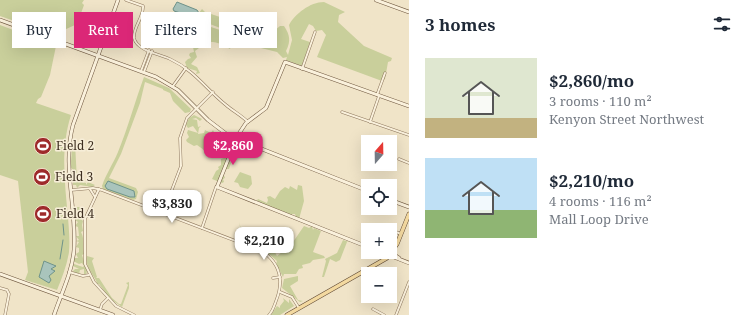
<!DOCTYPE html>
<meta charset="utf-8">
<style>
body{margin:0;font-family:"Noto Serif",serif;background:#f6f6f7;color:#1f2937;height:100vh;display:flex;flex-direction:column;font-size:15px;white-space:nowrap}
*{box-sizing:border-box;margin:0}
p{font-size:13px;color:#747a83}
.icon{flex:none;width:22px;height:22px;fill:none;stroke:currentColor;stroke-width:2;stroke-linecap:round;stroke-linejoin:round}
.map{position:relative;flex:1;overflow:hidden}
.sheet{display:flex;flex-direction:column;background:#fff;width:340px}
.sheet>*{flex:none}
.top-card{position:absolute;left:12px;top:12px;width:337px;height:36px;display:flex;gap:8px}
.needle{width:26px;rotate:20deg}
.buttons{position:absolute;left:361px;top:135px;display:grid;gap:8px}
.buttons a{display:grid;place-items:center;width:36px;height:36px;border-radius:0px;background:#fff;box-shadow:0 4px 16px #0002;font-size:20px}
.price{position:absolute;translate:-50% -34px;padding:0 9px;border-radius:8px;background:#fff;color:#222;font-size:13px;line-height:26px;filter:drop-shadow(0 1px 2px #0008)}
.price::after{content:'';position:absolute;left:50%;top:24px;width:12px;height:9px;margin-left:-6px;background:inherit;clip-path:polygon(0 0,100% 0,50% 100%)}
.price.current{background:#db2777;color:#fff}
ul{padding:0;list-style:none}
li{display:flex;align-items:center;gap:12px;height:100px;padding:0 16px}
li span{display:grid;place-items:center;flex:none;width:112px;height:80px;border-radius:0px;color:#555}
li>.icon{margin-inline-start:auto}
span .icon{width:48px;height:48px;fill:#fffc;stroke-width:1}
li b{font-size:17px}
h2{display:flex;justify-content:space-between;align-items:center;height:48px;padding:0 16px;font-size:17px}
.pill{padding:0 14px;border-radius:0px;background:#fff;box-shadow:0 4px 16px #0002;font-size:14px;line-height:36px}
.pill.current{background:#db2777;color:#fff}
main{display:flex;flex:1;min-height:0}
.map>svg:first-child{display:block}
.green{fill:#c9cf9b}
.water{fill:#a9c4bc;stroke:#6f938a}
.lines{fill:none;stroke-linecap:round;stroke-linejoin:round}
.stream{stroke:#6f938a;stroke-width:1}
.street-casing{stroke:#8d765c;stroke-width:3}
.secondary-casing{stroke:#6f573f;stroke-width:4}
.primary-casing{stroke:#5b4430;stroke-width:4.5}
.street{stroke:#faf1dc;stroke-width:2}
.secondary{stroke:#faf1dc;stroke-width:3}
.primary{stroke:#f3d9a0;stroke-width:3.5}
.labels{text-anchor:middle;stroke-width:3;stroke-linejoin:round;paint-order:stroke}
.poi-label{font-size:12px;fill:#3d2e20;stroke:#f7eed8;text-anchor:start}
</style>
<main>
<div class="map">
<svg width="409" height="315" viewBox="0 0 409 315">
<rect width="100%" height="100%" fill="#f0e4c8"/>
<g class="green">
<polygon points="0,0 84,0 82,3 84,5 77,24 62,31 60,37 0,16"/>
<path d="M324,2L345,12L339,15L338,22L364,46L392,58L391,61L388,62L385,79L382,81L317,57L326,35L322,30L316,31L313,26L309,24L301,39L310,42L302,66L286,60L287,57L283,58L277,52L261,48V44L266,41L271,43L274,31L280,26H284C290,35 291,41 286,51L288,55L292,40L289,25C295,14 310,2 324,2Z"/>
<polygon points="202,9 205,12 232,21 228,31 202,21 204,13 200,22 178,18 179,14 196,17"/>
<path d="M239,23L249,30V34L255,38L258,46L236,40L233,41L230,49C218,42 217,42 203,42L198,39L197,35L202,24L229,33Z"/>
<path d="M0,25L56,46L50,75L41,97L38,99L36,103L71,115C60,149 65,184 68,218C69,230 70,241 69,252C67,265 62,278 57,290L25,280L28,272L18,181L0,175Z"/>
<polygon points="198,44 199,48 195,51 197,57 191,64 197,67 200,73 196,74 197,71 187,68 185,62 188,59 191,58 189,55 190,53 194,52 193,47"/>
<path d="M144,77L169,88L191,109L190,112L185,113L173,101L170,93L163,90V89L145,82L140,103L121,154L109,178L136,188L138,192L136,199L133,200L103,189L102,186C106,174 113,164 118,152C128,128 135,101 144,77Z"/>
<polygon points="194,115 202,119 200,121 196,118 192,119 197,120 198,127 201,126 199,128 198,134 204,133 205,130 211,133 213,130 215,134 212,133 213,135 219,136 220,142 218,148 208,145 208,148 204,150 197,145 194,146 187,142 186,140 189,137 187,133 188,130 198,133 193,126 188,128 186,125 189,118"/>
<path d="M75,143L77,181L86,183V185L88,182L95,185L92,187L80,185L77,188L76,185H73V179L71,178L73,175L71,170H73L70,166C72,160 71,152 73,144V146Z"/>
<polygon points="229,143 232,143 225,165 229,160 231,163 229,169 223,169 222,171 225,178 223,179 224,182 222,183 212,179 216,171 219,169 218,167 221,165 221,159 224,158"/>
<polygon points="240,172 251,176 252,184 248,189 240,187 238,183 234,182"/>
<polygon points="298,185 302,186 304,201 299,219 296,219 295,214 292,214 292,216 256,202 258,199 267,203 268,200 267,197 270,196 275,199 280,191 285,187 289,189 290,186 297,190"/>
<path d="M74,207H80V210H83V217L85,218L81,219L83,221L82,225L83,231L81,232C85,239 82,246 84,254L82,255L87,271L86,275L84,274V269L80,270L79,274L74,273L73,271L75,269H79L73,266L74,264L83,267L84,266L82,263L79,264L73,261L74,258H78L76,254L79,252V248L76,247L79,242L76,241L79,240L76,236H79L78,227L75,226L78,222L75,220L79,217L74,216V214L77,213L74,211Z"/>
<polygon points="239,222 241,229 243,229 242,231 245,238 272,247 277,256 291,245 304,226 309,228 312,226 313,230 314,228 321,231 313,252 324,256 325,258 313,260 310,263 302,265 303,268 299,269 296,274 284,274 283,277 276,264 277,261 263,249 243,241"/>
<polygon points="343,240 349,242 347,242 340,260 336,262 330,259 324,277 322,277 326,261 325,259 337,253"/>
<path d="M87,256L94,258L92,261L97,277L96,278H99L112,298L119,304H121L128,285L126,283L129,282V288L122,307L105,295V292L99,284H97C97,278 84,268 87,256Z"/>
<polygon points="298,276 298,281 290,286 298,300 303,301 300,302 282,288 284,279 298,276 300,276"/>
<polygon points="283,298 289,303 289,299 294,306 280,315 271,315 277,306 280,308 280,306 284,301"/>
</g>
<g class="water">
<polygon points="177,2 197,10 199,13 197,18 174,11 173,9"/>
<polygon points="108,181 134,191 135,197 130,197 107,189 105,186"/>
<polygon points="44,261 56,266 51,269 55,271 49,276 51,280 49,283 39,277"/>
</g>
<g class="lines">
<g class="stream">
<polyline points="63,224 64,235"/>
<polyline points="60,259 63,240"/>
</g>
<defs>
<g id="street">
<path d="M126,0L143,6C144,17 133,27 134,38C137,51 160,54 170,59C194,70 206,89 226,105C233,111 241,115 248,122"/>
<polyline points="302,69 315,32"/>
<polyline points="141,71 149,50"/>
<polyline points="144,72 152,51"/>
<polyline points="173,86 186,68"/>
<polyline points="377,95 385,73"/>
<polyline points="342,112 409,135"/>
<polyline points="370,122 379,96"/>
<polyline points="399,159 409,163"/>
<polyline points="90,189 95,197"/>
<polyline points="99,189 85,219 85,264 94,282 116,306 134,315"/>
<path d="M71,190L93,188L102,190L262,251C281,264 284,281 276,301C274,306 273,311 269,315"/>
<polyline points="163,213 181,166 180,138 187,118 213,92"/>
<polyline points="381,226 401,234"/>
<polyline points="202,228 216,187"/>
<polyline points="69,272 83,276 89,275"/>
<polyline points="273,278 280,277"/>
<polyline points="0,288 7,290 9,294 5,315"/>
<polyline points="280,292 292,297 299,308"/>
<polyline points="373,309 384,315"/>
<polyline points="100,310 102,304 108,298"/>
<polyline points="396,315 409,282"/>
</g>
<g id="secondary">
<polyline points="376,0 409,12"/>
<polyline points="0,20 156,77 178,90 208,120 229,136 368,191"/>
<polyline points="390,200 409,207"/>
<polyline points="368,247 217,187 238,135 246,123 266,108 285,62 409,106"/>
<polyline points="395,248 393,254 399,258"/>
<polyline points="381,252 409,263"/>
<polyline points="0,274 113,315"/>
<path d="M54,315C61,294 72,273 74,250C77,208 62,166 73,125L118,0"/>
</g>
<polyline id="primary" points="287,315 387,258 397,244 409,214"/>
</defs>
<use href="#street" class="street-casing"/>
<use href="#secondary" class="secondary-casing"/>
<use href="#primary" class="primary-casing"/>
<use href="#street" class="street"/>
<use href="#secondary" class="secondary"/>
<use href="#primary" class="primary"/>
</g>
<defs>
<symbol id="stadium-disc" viewBox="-11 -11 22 22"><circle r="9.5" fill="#9e2a2b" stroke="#f7eed8"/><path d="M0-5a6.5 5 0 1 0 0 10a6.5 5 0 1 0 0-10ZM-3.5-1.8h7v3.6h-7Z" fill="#fff"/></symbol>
</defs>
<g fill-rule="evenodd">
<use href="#stadium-disc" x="33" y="136" width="20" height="20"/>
<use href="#stadium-disc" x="32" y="167" width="20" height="20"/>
<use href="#stadium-disc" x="33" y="204" width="20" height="20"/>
</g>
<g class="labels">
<g class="poi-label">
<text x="56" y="150">Field 2</text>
<text x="55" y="181">Field 3</text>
<text x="56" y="218">Field 4</text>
</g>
</g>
</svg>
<div class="buttons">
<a><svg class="needle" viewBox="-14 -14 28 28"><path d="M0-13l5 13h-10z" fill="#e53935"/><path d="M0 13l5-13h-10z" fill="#747a83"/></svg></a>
<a><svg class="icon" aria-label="locate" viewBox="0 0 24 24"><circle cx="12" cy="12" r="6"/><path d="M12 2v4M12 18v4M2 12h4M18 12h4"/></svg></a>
<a>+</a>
<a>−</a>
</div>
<b class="price current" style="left:233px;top:166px">$2,860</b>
<b class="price" style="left:172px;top:224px">$3,830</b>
<b class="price" style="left:264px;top:261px">$2,210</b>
<div class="top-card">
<a class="pill">Buy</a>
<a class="pill current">Rent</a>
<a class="pill">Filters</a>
<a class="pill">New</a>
</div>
</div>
<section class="sheet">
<h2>3 homes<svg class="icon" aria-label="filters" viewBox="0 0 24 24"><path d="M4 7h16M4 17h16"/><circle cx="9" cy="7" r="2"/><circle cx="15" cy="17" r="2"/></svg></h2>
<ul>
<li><span style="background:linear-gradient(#dfe7d0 75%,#c2b280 0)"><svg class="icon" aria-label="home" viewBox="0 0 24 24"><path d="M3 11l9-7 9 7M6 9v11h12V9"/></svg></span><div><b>$2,860/mo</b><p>3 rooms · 110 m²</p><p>Kenyon Street Northwest</p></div></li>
<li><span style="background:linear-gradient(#bfe0f5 65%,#8fb573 0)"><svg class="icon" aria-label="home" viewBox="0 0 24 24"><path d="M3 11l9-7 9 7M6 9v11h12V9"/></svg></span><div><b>$2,210/mo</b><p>4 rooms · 116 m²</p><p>Mall Loop Drive</p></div></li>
</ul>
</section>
</main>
